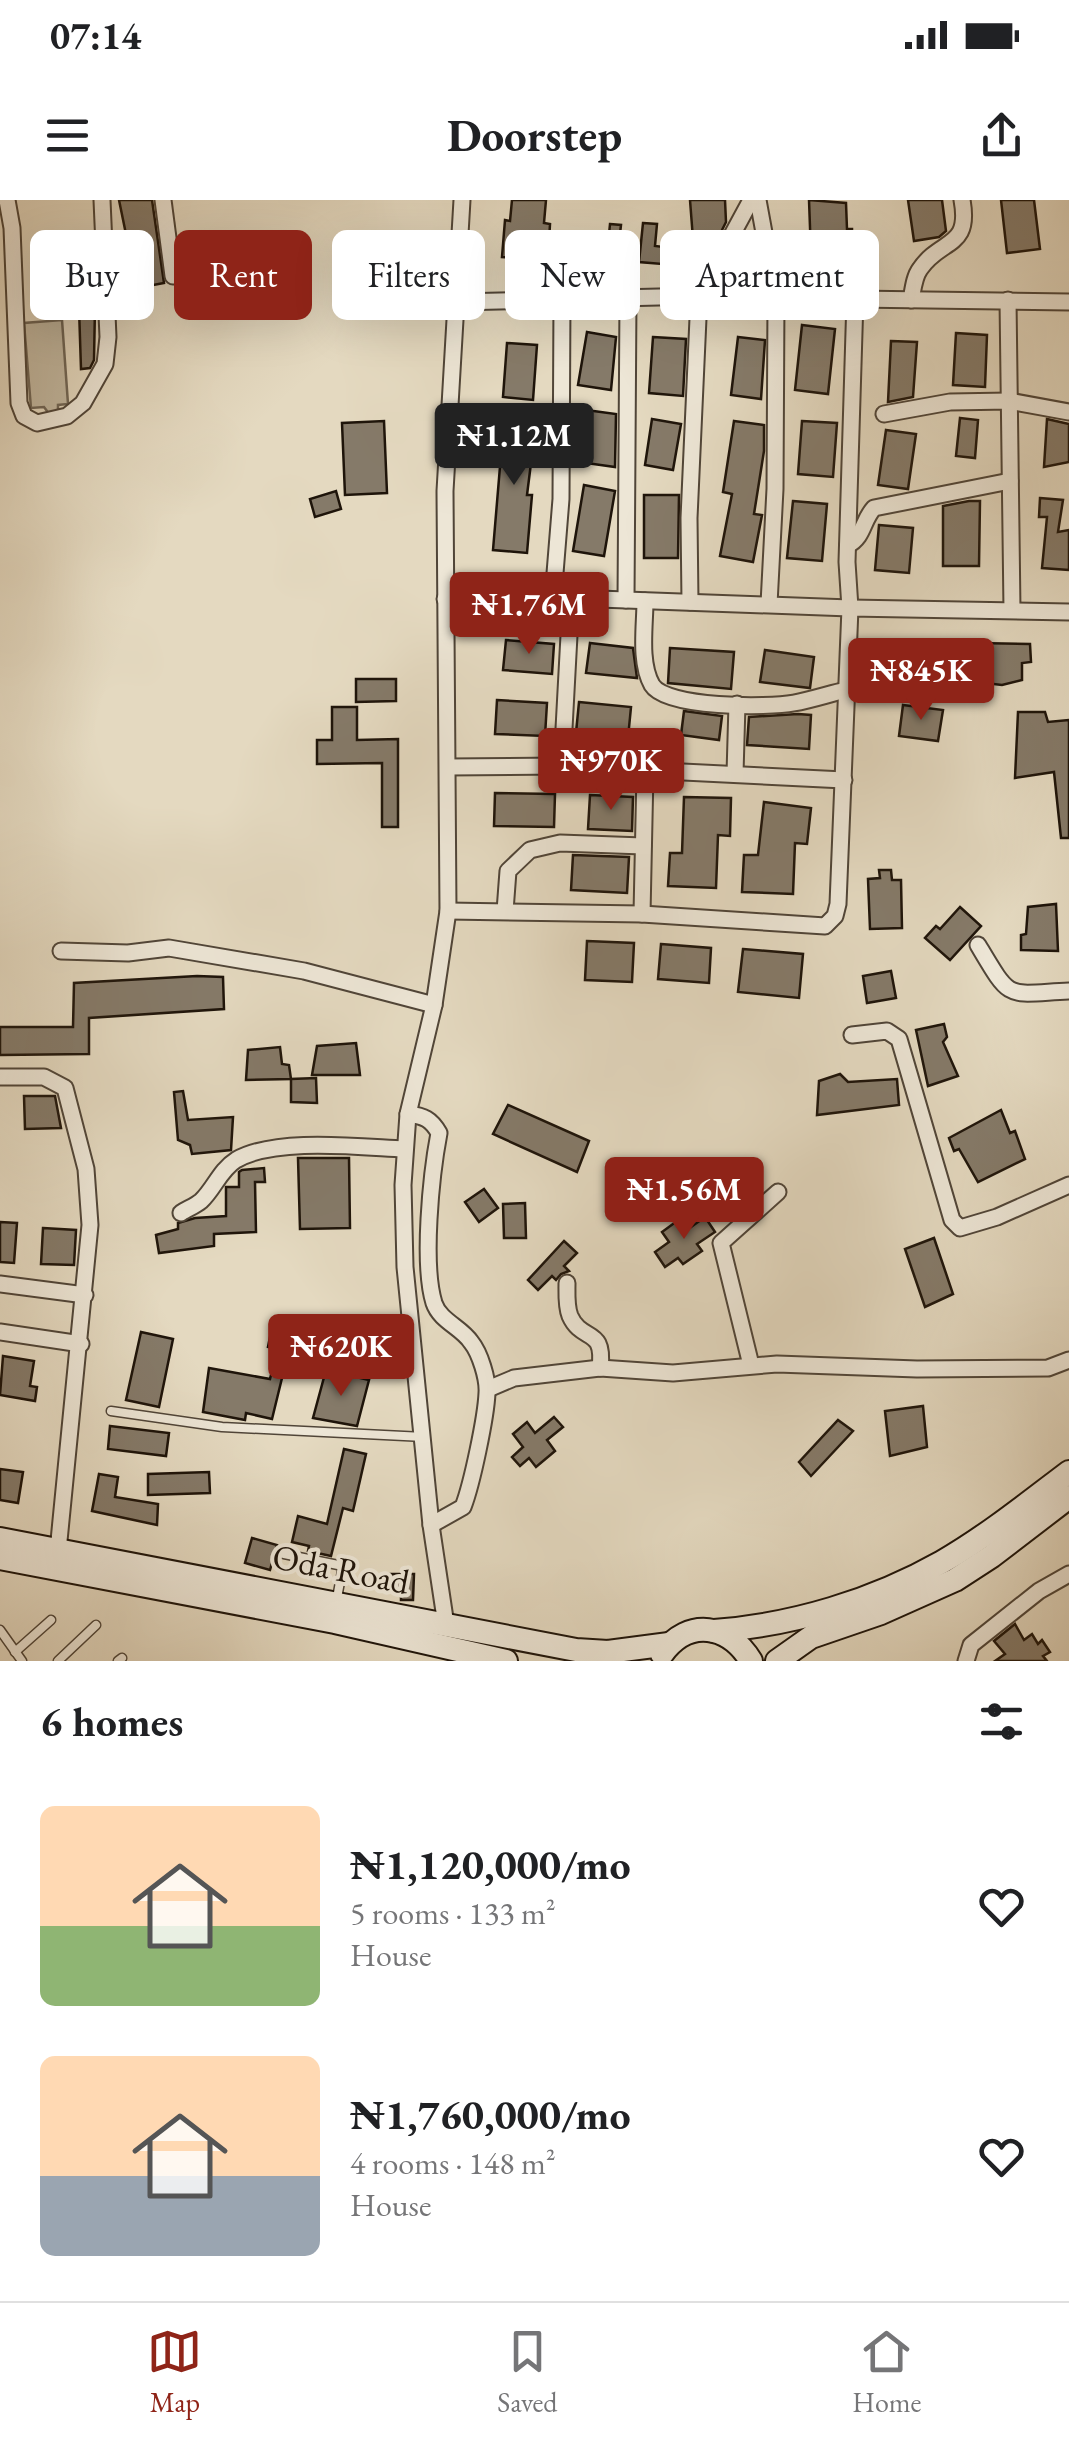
<!DOCTYPE html>
<meta charset="utf-8">
<style>
body{margin:0;font-family:"EB Garamond",serif;background:#f2f2f2;color:#202124;height:100vh;display:flex;flex-direction:column;font-size:38px;white-space:nowrap}
*{box-sizing:border-box;margin:0}
p{font-size:32px;color:#757577}
.icon{flex:none;width:55px;height:55px;fill:none;stroke:currentColor;stroke-width:2;stroke-linecap:round;stroke-linejoin:round}
.map{position:relative;height:1461px;overflow:hidden}
.side{display:flex;flex-direction:column;background:#fff;flex:1}
.side>*{flex:none}
.hud{position:absolute;left:30px;top:30px;width:1010px;height:90px;display:flex;gap:20px}
.price{position:absolute;translate:-50% -85px;padding:0 22px;border-radius:10px;background:#8f2418;color:#fff;font-size:32px;line-height:65px;filter:drop-shadow(0 2px 5px #0008)}
.price::after{content:'';position:absolute;left:50%;top:60px;width:30px;height:22px;margin-left:-15px;background:inherit;clip-path:polygon(0 0,100% 0,50% 100%)}
.price.selected{background:#222;color:#fff}
ul{padding:0;list-style:none}
li{display:flex;align-items:center;gap:30px;height:250px;padding:0 40px}
li span{display:grid;place-items:center;flex:none;width:280px;height:200px;border-radius:15px;color:#555}
li>.icon{margin-inline-start:auto}
span .icon{width:120px;height:120px;fill:#fffc;stroke-width:1}
li b{font-size:42px}
h2{display:flex;justify-content:space-between;align-items:center;height:120px;padding:0 40px;font-size:42px}
.tag{padding:0 35px;border-radius:15px;background:#fff;box-shadow:0 10px 40px #0002;font-size:35px;line-height:90px}
.tag.selected{background:#8f2418;color:#fff}
.status{display:flex;justify-content:space-between;align-items:center;height:70px;padding:0 50px;background:#fff;direction:ltr}
.status svg{height:28px;fill:currentColor}
header{display:flex;justify-content:space-between;align-items:center;height:130px;padding:0 40px;background:#fff;font-size:45px;font-weight:700}
.tab-bar{display:flex;justify-content:space-around;align-items:center;height:140px;border-top:2px solid #e0e0e0;background:#fff;font-size:28px;color:#757577}
.tab-bar a{display:grid;justify-items:center;gap:5px}
.tab-bar .selected{color:#8f2418}
.map>svg:first-child{display:block}
.green{fill:#c2b8a1;stroke:#706656;stroke-width:2.5}
.building{fill:#857a69;stroke:#1e140a;stroke-width:2.5}
.lines{fill:none;stroke-linecap:round;stroke-linejoin:round}
.lane-casing{stroke:#504538;stroke-width:11}
.street-casing{stroke:#504538;stroke-width:19}
.secondary-casing{stroke:#1e140a;stroke-width:26}
.lane{stroke:#ede6d6;stroke-width:8}
.street{stroke:#ede6d6;stroke-width:15}
.secondary{stroke:#ede6d6;stroke-width:22}
.labels{text-anchor:middle;stroke-width:8;stroke-linejoin:round;paint-order:stroke}
.street-label{font-size:35px;fill:#1e140a;stroke:#ede6d6}
</style>
<div class="status"><b>07:14</b><svg viewBox="0 0 49 12"><path d="M0 12V9h3v3zM5 12V6h3v6zM10 12V3h3v9zM15 12V0h3v12zM26 1h20v11H26zM47 4h2v5h-2z"/></svg></div>
<header><svg class="icon" aria-label="menu" viewBox="0 0 24 24"><path d="M4 6h16M4 12h16M4 18h16"/></svg>Doorstep<svg class="icon" aria-label="share" viewBox="0 0 24 24"><path d="M12 15V3M7 8l5-5 5 5M5 13v7h14v-7"/></svg></header>
<div class="map">
<svg width="1069" height="1461" viewBox="0 0 1069 1461">
<rect width="100%" height="100%" fill="#e4d9c0"/>
<filter id="stains"><feTurbulence type="fractalNoise" baseFrequency=".002" numOctaves="4"/><feColorMatrix values="0 0 0 0 .2 0 0 0 0 .09 0 0 0 0 .02 0 0 0 .5 -.17"/></filter>
<radialGradient id="worn" r=".72"><stop offset=".6" stop-color="#630" stop-opacity="0"/><stop offset="1" stop-color="#630" stop-opacity=".3"/></radialGradient>
<polygon class="green" points="62,120 68,204 58,205 58,213 50,215 44,207 31,208 24,123"/>
<g class="building">
<polygon points="119,0 152,0 164,83 137,88"/>
<polygon points="512,0 546,0 544,23 550,24 548,60 502,57 505,20 510,21"/>
<polygon points="690,0 725,0 726,22 718,38 693,39"/>
<polygon points="809,0 846,3 847,29 852,29 852,46 831,47 831,54 811,54"/>
<polygon points="908,0 942,0 946,31 939,37 914,41"/>
<polygon points="1001,0 1034,0 1040,49 1007,53"/>
<polygon points="643,23 657,24 655,46 664,47 662,64 639,62"/>
<polygon points="610,24 621,25 617,60 593,58 594,44 608,45"/>
<polygon points="92,32 93,54 51,64 46,43"/>
<polygon points="407,72 433,77 428,102 414,100 417,87 405,85"/>
<polygon points="95,107 94,160 90,168 81,169 79,108"/>
<polygon points="802,125 835,129 828,194 795,190"/>
<polygon points="587,132 616,137 611,190 578,185"/>
<polygon points="956,133 987,135 985,187 953,185"/>
<polygon points="653,137 686,139 683,196 649,193"/>
<polygon points="738,137 765,140 761,199 731,195"/>
<polygon points="891,141 917,142 913,197 888,202"/>
<polygon points="507,143 537,145 533,200 503,197"/>
<polygon points="586,210 616,214 615,267 579,262"/>
<polygon points="960,218 978,220 975,258 956,256"/>
<polygon points="504,219 536,223 527,295 532,295 527,353 493,350"/>
<polygon points="652,219 681,224 673,270 645,265"/>
<polygon points="1047,219 1069,224 1069,262 1044,267"/>
<polygon points="384,221 387,293 345,295 342,223"/>
<polygon points="734,221 764,225 764,251 754,314 762,315 753,362 720,356 732,294 723,292"/>
<polygon points="802,221 837,223 833,277 798,274"/>
<polygon points="886,230 916,234 908,289 878,285"/>
<polygon points="584,285 615,291 604,356 573,351"/>
<polygon points="336,291 341,309 315,317 310,299"/>
<polygon points="644,295 679,295 678,358 644,358"/>
<polygon points="1040,298 1063,300 1058,332 1069,330 1069,370 1042,368 1047,317 1039,317"/>
<polygon points="793,301 827,304 822,361 787,358"/>
<polygon points="969,301 980,301 979,366 943,366 943,306"/>
<polygon points="879,325 913,328 909,373 875,370"/>
<polygon points="506,440 554,444 552,474 503,470"/>
<polygon points="590,443 633,448 637,478 586,473"/>
<polygon points="976,443 1030,444 1031,462 1022,463 1022,480 1002,485 960,480 959,484 899,477 902,445 975,453"/>
<polygon points="670,448 734,452 731,489 668,483"/>
<polygon points="765,450 814,457 810,488 760,482"/>
<polygon points="356,479 396,479 396,501 356,502"/>
<polygon points="497,500 547,503 545,536 495,534"/>
<polygon points="579,502 631,507 628,538 576,533"/>
<polygon points="903,505 943,510 938,541 899,536"/>
<polygon points="332,507 357,507 357,540 398,539 398,627 382,627 382,563 317,564 317,540 332,540"/>
<polygon points="684,511 722,516 719,540 681,535"/>
<polygon points="1018,512 1045,512 1048,522 1069,520 1069,638 1061,638 1054,572 1015,578"/>
<polygon points="798,514 811,515 809,549 747,545 749,517"/>
<polygon points="495,593 555,594 554,627 494,626"/>
<polygon points="590,595 633,597 632,631 588,629"/>
<polygon points="684,597 731,598 730,636 718,635 716,688 668,686 670,653 682,653"/>
<polygon points="764,602 811,608 807,644 795,643 793,694 742,692 744,655 758,655"/>
<polygon points="573,655 629,657 627,693 571,690"/>
<polygon points="879,670 891,670 892,680 901,680 902,728 870,729 868,679 880,678"/>
<polygon points="1056,704 1058,751 1021,750 1021,735 1026,734 1028,707"/>
<polygon points="960,707 981,726 950,760 925,738 936,726 940,729"/>
<polygon points="587,741 634,743 632,782 585,780"/>
<polygon points="661,744 711,748 709,783 658,779"/>
<polygon points="743,749 803,754 799,798 738,792"/>
<polygon points="891,771 896,798 867,803 863,776"/>
<polygon points="197,776 223,777 224,809 89,818 89,854 0,855 0,827 73,827 74,783"/>
<polygon points="944,824 947,837 943,842 958,876 928,886 916,830"/>
<polygon points="356,843 360,875 312,875 317,846"/>
<polygon points="280,847 282,864 289,865 291,879 246,880 248,850"/>
<polygon points="840,874 848,882 897,879 899,905 817,915 819,881"/>
<polygon points="316,878 317,903 291,902 291,879"/>
<polygon points="183,891 188,920 233,917 231,950 192,954 190,945 178,940 174,892"/>
<polygon points="24,896 55,896 61,928 25,929"/>
<polygon points="508,905 589,941 577,972 493,934"/>
<polygon points="1001,910 1010,933 1015,931 1025,959 978,982 959,949 954,951 949,938"/>
<polygon points="298,958 349,958 350,1028 300,1029"/>
<polygon points="264,968 265,982 255,982 256,1032 214,1034 214,1046 159,1053 156,1035 178,1029 178,1023 195,1018 226,1016 226,987 239,987 239,972 242,970"/>
<polygon points="484,989 498,1008 479,1022 465,1002"/>
<polygon points="525,1003 526,1038 504,1038 503,1004"/>
<polygon points="705,1017 715,1032 697,1044 702,1051 683,1064 678,1058 665,1067 655,1052 669,1042 662,1032 677,1021 684,1032"/>
<polygon points="0,1022 17,1023 14,1063 0,1062"/>
<polygon points="43,1028 76,1030 74,1065 41,1064"/>
<polygon points="934,1038 953,1094 925,1107 905,1049"/>
<polygon points="564,1041 577,1053 564,1066 569,1071 561,1074 556,1080 552,1076 538,1090 528,1080"/>
<polygon points="141,1132 173,1139 159,1207 126,1200"/>
<polygon points="271,1132 292,1137 272,1219 246,1213 245,1220 203,1212 209,1168 270,1179 277,1150 268,1147"/>
<polygon points="3,1156 34,1161 30,1186 37,1187 35,1201 0,1195"/>
<polygon points="326,1170 369,1180 357,1226 313,1218"/>
<polygon points="923,1206 927,1247 890,1256 885,1211"/>
<polygon points="554,1217 563,1227 547,1240 555,1251 536,1267 529,1258 520,1266 512,1257 523,1247 513,1234 527,1222 535,1233"/>
<polygon points="838,1220 853,1231 811,1276 799,1262"/>
<polygon points="110,1226 169,1233 166,1256 108,1249"/>
<polygon points="344,1249 366,1254 353,1311 343,1308 331,1356 308,1351 309,1346 292,1342 298,1316 327,1324"/>
<polygon points="0,1269 23,1272 18,1303 0,1300"/>
<polygon points="209,1272 210,1293 148,1295 148,1274"/>
<polygon points="99,1274 118,1277 115,1297 158,1304 157,1325 92,1311"/>
<polygon points="252,1338 277,1345 270,1370 245,1363"/>
<polygon points="384,1374 414,1374 413,1400 401,1400 401,1391 384,1391"/>
<polygon points="1015,1424 1024,1440 1032,1434 1038,1444 1042,1440 1050,1452 1043,1456 1047,1461 995,1461 1005,1454 994,1441"/>
</g>
<g class="lines">
<defs>
<g id="lane">
<polyline points="111,1211 222,1227 424,1237"/>
<polyline points="284,1354 343,1366 337,1398"/>
<polyline points="0,1430 22,1461"/>
<polyline points="15,1452 51,1420"/>
<polyline points="58,1461 96,1425"/>
<polyline points="118,1461 122,1458"/>
</g>
<g id="street">
<polyline points="7,0 12,28 19,203 24,216 37,223 67,216 83,203 105,164 108,137 102,0"/>
<polyline points="163,0 173,76"/>
<polyline points="758,0 776,98 775,289 769,404"/>
<polyline points="855,99 1069,102"/>
<path d="M911,100C913,90 914,77 920,69C941,38 971,49 962,0"/>
<polyline points="1008,100 1012,410"/>
<polyline points="884,214 950,202 1009,201 1069,212"/>
<path d="M848,345C864,337 862,321 874,308L1010,281"/>
<polyline points="553,398 561,299 562,98"/>
<polyline points="445,399 571,398 850,408 847,362 855,99 699,96 457,102"/>
<polyline points="626,400 628,98"/>
<path d="M645,401C645,426 639,462 652,485C666,508 768,508 794,503C811,500 829,494 846,490"/>
<polyline points="690,402 689,318 699,96 751,0"/>
<polyline points="562,566 571,398"/>
<polyline points="448,567 562,566 844,580"/>
<polyline points="735,574 737,504"/>
<polyline points="448,711 642,714 825,726 835,716 838,704 850,408 1069,412"/>
<polyline points="505,711 508,671 530,650 560,643 643,646"/>
<polyline points="642,714 645,572"/>
<path d="M978,745C1012,802 1005,794 1069,791"/>
<polyline points="61,751 128,753 169,748 304,771 434,805"/>
<polyline points="852,835 887,831 899,839 952,1020 960,1028 997,1017 1069,985"/>
<polyline points="0,877 44,877 65,888 86,969 90,1025 58,1351"/>
<path d="M408,914C424,916 431,919 439,933C431,975 422,1064 434,1103C440,1121 461,1127 471,1142C480,1153 488,1179 487,1193C486,1217 472,1284 463,1307L431,1325"/>
<path d="M181,1013C187,1009 195,1006 201,1001C214,989 220,970 236,960C275,937 360,947 404,949"/>
<path d="M567,1083C567,1093 566,1106 570,1116C582,1143 605,1126 600,1168"/>
<polyline points="0,1084 85,1095"/>
<polyline points="0,1132 81,1144"/>
<polyline points="751,1165 721,1043 778,992"/>
<polyline points="488,1189 514,1178 600,1168 673,1173 777,1164 917,1169 1048,1168 1069,1160"/>
<polyline points="446,1425 431,1325 405,1067 403,985 408,914 434,805 448,711 445,291 462,0"/>
<polyline points="966,1461 971,1445 1039,1391 1069,1374"/>
</g>
<g id="secondary">
<polyline points="0,1339 576,1450 608,1452 669,1444"/>
<polyline points="0,1358 335,1422 506,1461"/>
<path d="M714,1431C793,1425 873,1401 942,1362C987,1336 1028,1303 1069,1272"/>
<path d="M662,1454C689,1417 729,1425 751,1461"/>
<polyline points="777,1461 811,1437 881,1413 955,1380 992,1356 1069,1297"/>
</g>
</defs>
<use href="#lane" class="lane-casing"/>
<use href="#street" class="street-casing"/>
<use href="#secondary" class="secondary-casing"/>
<use href="#lane" class="lane"/>
<use href="#street" class="street"/>
<use href="#secondary" class="secondary"/>
</g>
<g class="labels">
<g class="street-label">
<text transform="translate(341 1369) rotate(11)" y="12">Oda Road</text>
</g>
</g>
<rect width="100%" height="100%" filter="url(#stains)"/>
<rect width="100%" height="100%" fill="url(#worn)"/>
</svg>
<b class="price selected" style="left:514px;top:288px">₦1.12M</b>
<b class="price" style="left:529px;top:457px">₦1.76M</b>
<b class="price" style="left:921px;top:523px">₦845K</b>
<b class="price" style="left:611px;top:613px">₦970K</b>
<b class="price" style="left:684px;top:1042px">₦1.56M</b>
<b class="price" style="left:341px;top:1199px">₦620K</b>
<div class="hud">
<a class="tag">Buy</a>
<a class="tag selected">Rent</a>
<a class="tag">Filters</a>
<a class="tag">New</a>
<a class="tag">Apartment</a>
</div>
</div>
<section class="side">
<h2>6 homes<svg class="icon" aria-label="filters" viewBox="0 0 24 24"><path d="M4 7h16M4 17h16"/><circle cx="9" cy="7" r="2"/><circle cx="15" cy="17" r="2"/></svg></h2>
<ul>
<li><span style="background:linear-gradient(#ffd9b3 60%,#8fb573 0)"><svg class="icon" aria-label="home" viewBox="0 0 24 24"><path d="M3 11l9-7 9 7M6 9v11h12V9"/></svg></span><div><b>₦1,120,000/mo</b><p>5 rooms · 133 m²</p><p>House</p></div><svg class="icon" aria-label="heart" viewBox="0 0 24 24"><path d="M12 20l-8-8c-3-5 5-10 8-4 3-6 11-1 8 4z"/></svg></li>
<li><span style="background:linear-gradient(#ffd9b3 60%,#9aa5b1 0)"><svg class="icon" aria-label="home" viewBox="0 0 24 24"><path d="M3 11l9-7 9 7M6 9v11h12V9"/></svg></span><div><b>₦1,760,000/mo</b><p>4 rooms · 148 m²</p><p>House</p></div><svg class="icon" aria-label="heart" viewBox="0 0 24 24"><path d="M12 20l-8-8c-3-5 5-10 8-4 3-6 11-1 8 4z"/></svg></li>
</ul>
</section>
<nav class="tab-bar">
<a class="selected"><svg class="icon" aria-label="map" viewBox="0 0 24 24"><path d="M3 6l6-2 6 2 6-2v14l-6 2-6-2-6 2zM9 4v14M15 6v14"/></svg>Map</a>
<a><svg class="icon" aria-label="saved" viewBox="0 0 24 24"><path d="M7 4h10v16l-5-4-5 4z"/></svg>Saved</a>
<a><svg class="icon" aria-label="home" viewBox="0 0 24 24"><path d="M3 11l9-7 9 7M6 9v11h12V9"/></svg>Home</a>
</nav>
